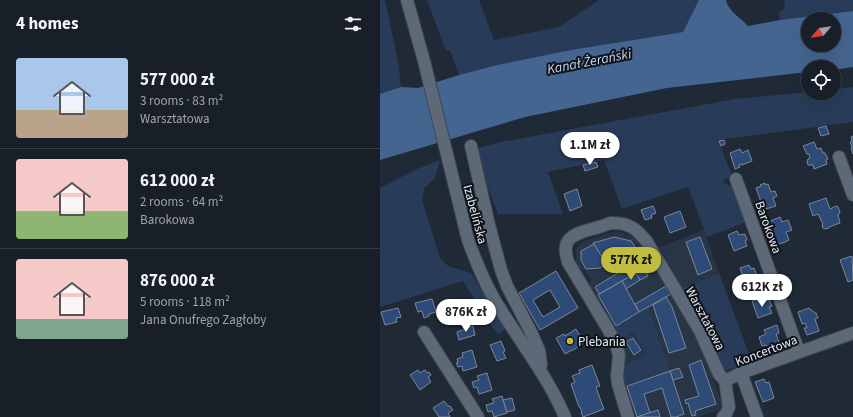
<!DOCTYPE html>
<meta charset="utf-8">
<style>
body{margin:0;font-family:"Source Sans 3",sans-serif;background:#252c34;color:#f1f3f6;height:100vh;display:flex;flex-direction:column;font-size:15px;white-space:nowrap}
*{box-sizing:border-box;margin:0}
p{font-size:13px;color:#9fa2a8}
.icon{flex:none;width:22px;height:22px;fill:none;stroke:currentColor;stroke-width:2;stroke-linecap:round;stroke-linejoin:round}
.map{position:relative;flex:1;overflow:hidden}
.sheet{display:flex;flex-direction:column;background:#181f28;width:380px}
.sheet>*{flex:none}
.needle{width:26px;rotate:241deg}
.fabs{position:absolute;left:421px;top:12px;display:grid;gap:8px}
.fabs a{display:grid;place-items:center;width:40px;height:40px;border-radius:50%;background:#181f28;box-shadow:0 4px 16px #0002,0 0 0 1px #363d45;font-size:20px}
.price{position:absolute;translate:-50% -34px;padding:0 9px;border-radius:14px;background:#fff;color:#222;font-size:13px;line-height:26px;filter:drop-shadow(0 1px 2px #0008)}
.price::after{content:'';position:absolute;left:50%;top:24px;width:12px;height:9px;margin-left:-6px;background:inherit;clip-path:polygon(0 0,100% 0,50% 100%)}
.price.active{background:#c2bd3f;color:#111}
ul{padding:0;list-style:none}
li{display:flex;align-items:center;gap:12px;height:100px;padding:0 16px}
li+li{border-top:1px solid #363d45}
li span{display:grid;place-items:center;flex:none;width:112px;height:80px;border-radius:4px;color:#555}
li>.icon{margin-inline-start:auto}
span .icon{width:48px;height:48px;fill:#fffc;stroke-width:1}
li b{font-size:17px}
h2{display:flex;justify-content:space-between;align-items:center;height:48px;padding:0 16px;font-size:17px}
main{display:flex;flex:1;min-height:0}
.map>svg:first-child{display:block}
.built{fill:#283546}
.green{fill:#283c59}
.water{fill:#456591;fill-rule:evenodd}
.building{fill:#2d4b76;stroke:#7c8797;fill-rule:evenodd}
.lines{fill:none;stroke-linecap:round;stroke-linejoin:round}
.minor-casing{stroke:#3d4650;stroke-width:14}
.minor{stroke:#5e6978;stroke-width:12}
.poi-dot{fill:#c2bd3f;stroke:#0e1218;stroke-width:1.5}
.labels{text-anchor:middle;stroke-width:4;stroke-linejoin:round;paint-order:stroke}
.street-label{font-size:13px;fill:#e2e9f2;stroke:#0e1218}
.poi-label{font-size:13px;fill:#e2e9f2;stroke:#0e1218;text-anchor:start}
.water-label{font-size:14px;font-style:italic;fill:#c4d7f3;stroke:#0e1218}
</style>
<main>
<section class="sheet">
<h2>4 homes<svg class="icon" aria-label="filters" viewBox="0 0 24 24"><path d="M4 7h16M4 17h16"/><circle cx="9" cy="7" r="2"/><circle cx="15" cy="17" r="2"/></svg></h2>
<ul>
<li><span style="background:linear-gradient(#a9c7e8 65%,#b9a48a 0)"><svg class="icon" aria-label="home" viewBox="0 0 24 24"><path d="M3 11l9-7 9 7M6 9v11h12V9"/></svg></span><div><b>577 000 zł</b><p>3 rooms · 83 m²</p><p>Warsztatowa</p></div></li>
<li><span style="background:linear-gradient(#f6c9c9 65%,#8fb573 0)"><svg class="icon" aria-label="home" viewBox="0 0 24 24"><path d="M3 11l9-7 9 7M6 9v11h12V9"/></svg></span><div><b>612 000 zł</b><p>2 rooms · 64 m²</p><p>Barokowa</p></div></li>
<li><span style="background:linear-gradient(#f6c9c9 75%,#7fa58c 0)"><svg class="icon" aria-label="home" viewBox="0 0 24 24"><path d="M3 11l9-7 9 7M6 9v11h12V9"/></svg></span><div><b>876 000 zł</b><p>5 rooms · 118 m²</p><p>Jana Onufrego Zagłoby</p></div></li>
</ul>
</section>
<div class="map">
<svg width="473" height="417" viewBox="0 0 473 417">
<rect width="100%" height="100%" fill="#202936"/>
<g class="built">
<polygon points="324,230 339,273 302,288 279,247"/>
<polygon points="232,232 240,232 253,237 261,243 322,347 342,404 339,410 319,417 254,417 244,386 290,371 269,307 234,327 209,285 211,279 204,270 200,270 196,263 196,249 203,241"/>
<polygon points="253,332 266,354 244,366 244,343 241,339"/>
</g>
<g class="green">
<polygon points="0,0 5,0 18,62 21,87 0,94"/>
<polygon points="47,0 99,0 114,40 179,27 219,0 319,0 303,32 191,50 117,65 79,75 70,50 66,51"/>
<polygon points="404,0 473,0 473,11 400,20 399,13 405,8"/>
<polygon points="473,87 473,122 338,140 352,176 343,180 344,183 353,187 366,222 327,237 308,187 242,209 224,160 168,172 183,214 118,214 107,185 106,185 98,148 121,142 355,99 428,92 428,93 454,93 454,89"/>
<polygon points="60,160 55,178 44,188 42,200 60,258 68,266 91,273 125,329 119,334 112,327 83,281 0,307 0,188 37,169"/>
<polygon points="339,273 372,362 346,371 343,369 325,328 302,288"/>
<polygon points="269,307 290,371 244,386 244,366 266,354 253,332 241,339 234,327"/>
</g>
<path class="water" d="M319,0H346C348,11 361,18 368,26L400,20L473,11V67L454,70V67H428V72L287,88L145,117L0,160V94L21,87L38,88L79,75L117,65L191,50L303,32ZM428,19H454V45H428Z"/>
<g class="building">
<polygon points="446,126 449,134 441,136 438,128"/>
<polygon points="473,136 473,154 471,148 472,147 470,142 472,141 471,137"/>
<polygon points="344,140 345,144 341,146 339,141"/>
<polygon points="434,142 437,149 441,148 443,153 445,153 448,159 446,160 447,164 434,169 433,165 428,165 427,161 428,159 430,158 429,154 427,154 423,146"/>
<polygon points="360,149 362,153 368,150 372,161 362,165 362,164 359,165 360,167 355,169 350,153"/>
<polygon points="216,162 218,167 205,171 203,165"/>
<polygon points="385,183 385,185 388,184 391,192 395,191 397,196 393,198 396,206 386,209 383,201 381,202 376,188 381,186 380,185"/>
<polygon points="197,189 202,206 190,211 184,194"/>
<polygon points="446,198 450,209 456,206 458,207 460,212 459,214 458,215 460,223 449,227 449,228 446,229 443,228 442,225 443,224 438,214 433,216 429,204"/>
<polygon points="273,206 276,213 271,215 272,218 265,220 261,210"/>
<polygon points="300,211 306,227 290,233 284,217"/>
<polygon points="400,217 402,222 408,220 412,230 406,232 409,240 403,243 401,243 397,245 394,237 395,237 394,235 393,235 388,222"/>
<polygon points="357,231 359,235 365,234 367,240 365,241 367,246 354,251 348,235"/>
<polygon points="234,237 251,241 255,247 226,264 213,243"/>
<polygon points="320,237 332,269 318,275 306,242"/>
<polygon points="214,244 226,264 220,268 206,269 201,260 201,251"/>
<polygon points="472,256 473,280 468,282 460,260"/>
<polygon points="259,261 268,276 260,280 251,265"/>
<polygon points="251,265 256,273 219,294 215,287"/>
<polygon points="369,265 371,269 374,268 379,281 366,286 360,268"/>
<path d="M176,271L198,308L160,330L139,293ZM170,290L180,307L163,317L153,300Z"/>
<polygon points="256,273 260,280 246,289 242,281"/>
<polygon points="242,281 259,312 236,326 218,295"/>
<polygon points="286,286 291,294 259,312 255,304"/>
<polygon points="286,297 292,307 306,348 289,353 273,305"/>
<polygon points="382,298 383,302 389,300 392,306 389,307 392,313 378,318 372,301"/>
<polygon points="52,299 56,312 49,314 49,316 44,318 42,311 38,312 35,303"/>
<polygon points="18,308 21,317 16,318 17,322 5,325 1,312"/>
<polygon points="429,308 435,313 436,313 438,318 435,319 439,331 427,335 424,328 427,328 425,323 422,324 418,312"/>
<polygon points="397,325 399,333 396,334 400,345 388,349 386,345 382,346 379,337 386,334 384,330"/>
<polygon points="93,326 95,335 79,340 77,332"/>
<polygon points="196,329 204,343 193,350 192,350 185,354 176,338 184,334 185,336"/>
<polygon points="253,338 261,350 254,355 246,342"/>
<polygon points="121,341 125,351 123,352 126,358 117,361 110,345"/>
<polygon points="92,350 97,367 83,371 82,366 78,367 76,363 78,363 77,359 83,357 82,353"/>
<polygon points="321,360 336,404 315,411 316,415 312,416 308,403 306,404 305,400 319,396 309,365"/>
<polygon points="212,365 220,386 216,387 222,404 224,409 203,417 201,412 202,412 200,407 199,407 191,384 195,382 192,376 200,373 199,370"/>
<polygon points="299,368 303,377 293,380 290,371"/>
<polygon points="38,370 40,373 45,370 48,373 49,372 51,375 48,377 51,382 40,390 30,375"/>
<polygon points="290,371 304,414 296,417 291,417 282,388 264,394 270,413 257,417 247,386"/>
<polygon points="107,373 112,390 99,394 97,387 94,388 92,382 99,380 97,376"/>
<polygon points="384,379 386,383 389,382 394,398 383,402 375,382"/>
<polygon points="122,396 127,413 114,417 112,411 108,412 106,405 114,403 112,399"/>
<polygon points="132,398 135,410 127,412 123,400"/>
<polygon points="64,401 68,406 70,406 73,410 68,413 70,417 59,417 53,408"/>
<polygon points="278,410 280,417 257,417"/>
</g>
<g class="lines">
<defs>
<g id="minor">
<path d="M27,0L44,61L88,240C96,262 106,287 119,307C141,343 168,377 185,417"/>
<polyline points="91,146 109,225 121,270 127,286 150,330 159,350 161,364 160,369"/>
<polyline points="459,157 473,195"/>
<polyline points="356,179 419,352"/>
<polyline points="44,332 98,417"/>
<polyline points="361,373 377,417"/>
<polyline points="345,381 361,373 473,333"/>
<path d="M248,417L238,384L237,376L239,355L236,344L228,329L188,262C186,255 184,247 188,241C194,232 210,230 219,227C223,226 227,224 231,223C236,223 244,223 249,226C257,229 262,236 267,242L320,331L339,374L345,381L349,407L346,414L343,417"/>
</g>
</defs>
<use href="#minor" class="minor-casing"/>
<use href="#minor" class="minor"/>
</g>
<circle class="poi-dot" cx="190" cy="341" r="4"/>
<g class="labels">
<g class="street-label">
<text transform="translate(96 214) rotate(75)" y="5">Izabelińska</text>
<text transform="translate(389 227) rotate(70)" y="5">Barokowa</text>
<text transform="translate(326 318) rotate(62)" y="5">Warsztatowa</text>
<text transform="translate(386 350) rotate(-21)" y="5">Koncertowa</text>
</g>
<g class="poi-label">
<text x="198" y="346">Plebania</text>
</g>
<g class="water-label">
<text transform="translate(209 61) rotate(-11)" y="5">Kanał Żerański</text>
</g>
</g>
</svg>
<div class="fabs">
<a><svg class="needle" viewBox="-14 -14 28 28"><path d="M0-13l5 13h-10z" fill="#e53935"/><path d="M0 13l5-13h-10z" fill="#9fa2a8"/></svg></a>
<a><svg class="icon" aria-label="locate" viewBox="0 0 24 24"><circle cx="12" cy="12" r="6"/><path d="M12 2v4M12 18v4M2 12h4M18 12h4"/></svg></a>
</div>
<b class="price" style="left:210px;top:166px">1.1M zł</b>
<b class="price active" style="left:251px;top:281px">577K zł</b>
<b class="price" style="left:382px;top:308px">612K zł</b>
<b class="price" style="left:86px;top:333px">876K zł</b>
</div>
</main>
